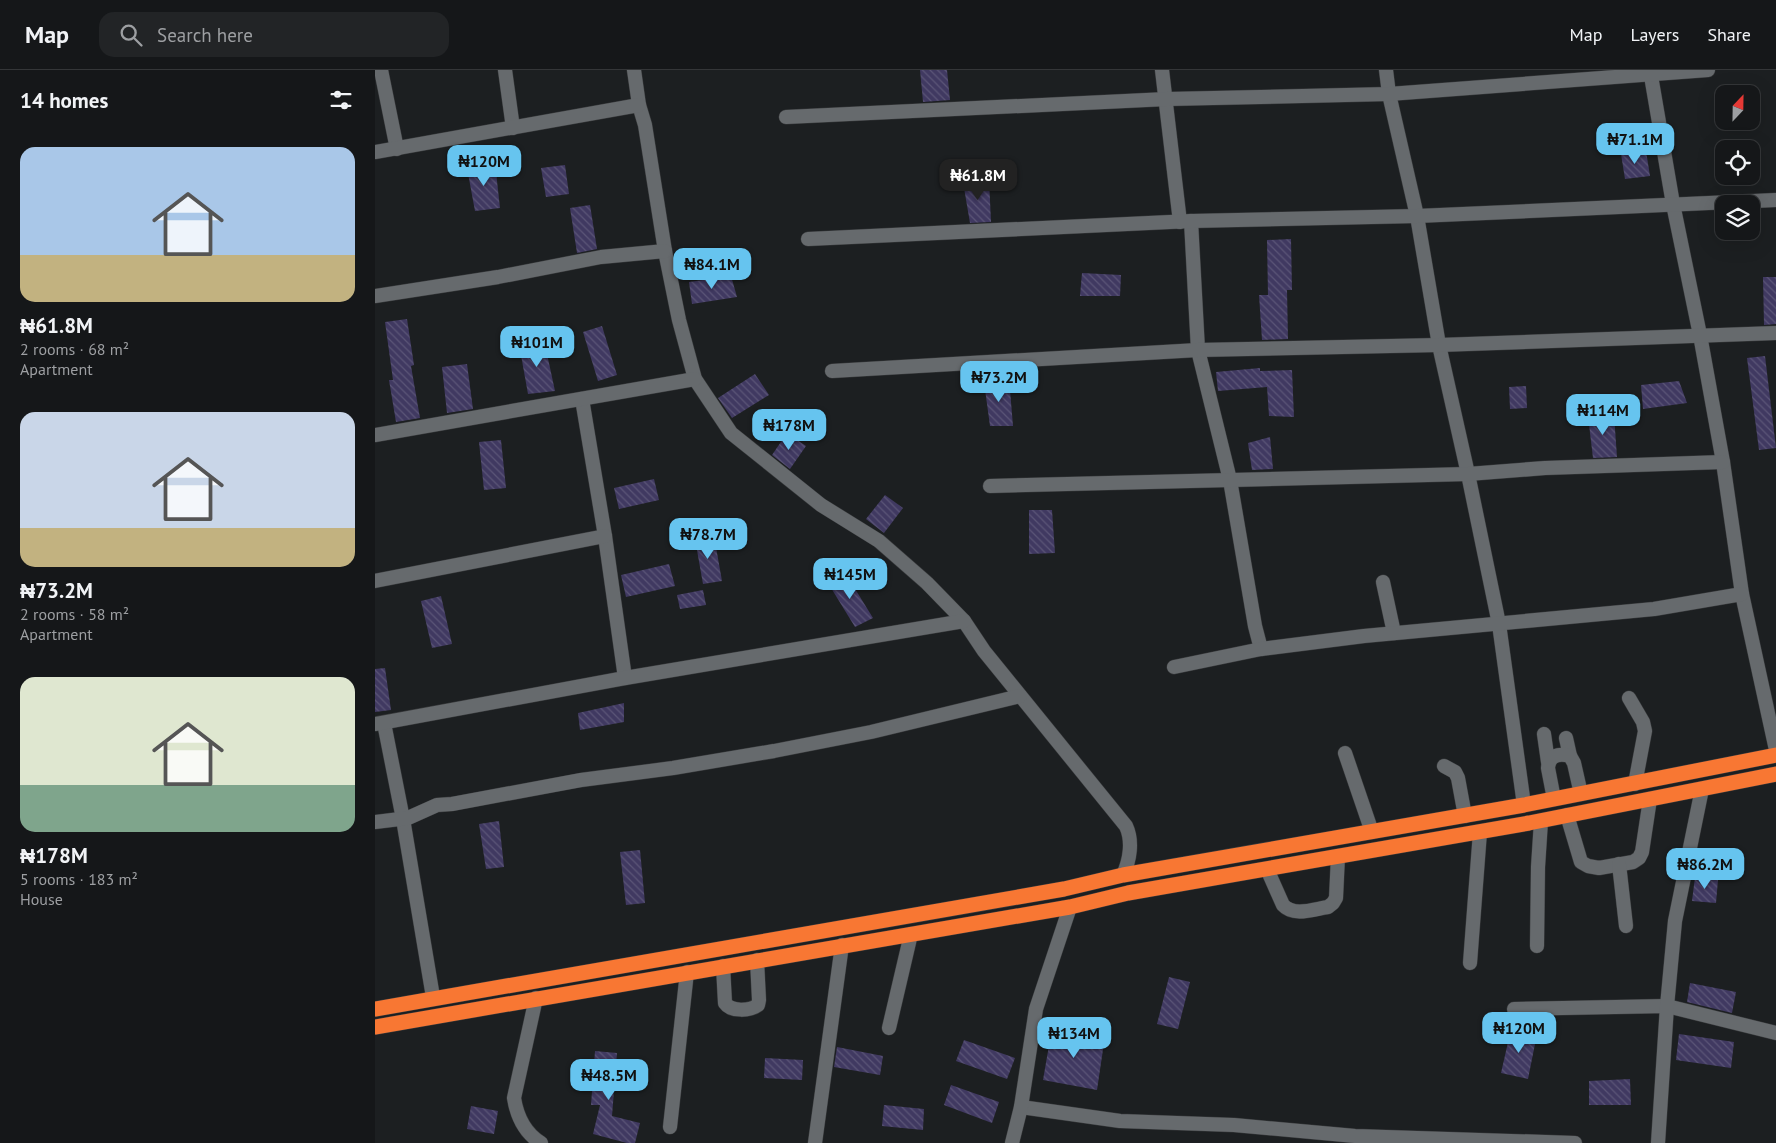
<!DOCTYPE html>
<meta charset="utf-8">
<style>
body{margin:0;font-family:"PT Sans",sans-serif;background:#222426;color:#f1f3f6;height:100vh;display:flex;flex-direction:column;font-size:19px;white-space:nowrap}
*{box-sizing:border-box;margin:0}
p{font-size:16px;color:#9d9fa2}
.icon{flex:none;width:28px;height:28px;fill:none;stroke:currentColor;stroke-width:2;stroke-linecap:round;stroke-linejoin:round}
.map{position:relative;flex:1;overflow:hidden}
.panel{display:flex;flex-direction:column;background:#151719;width:375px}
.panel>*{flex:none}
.needle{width:32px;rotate:22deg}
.buttons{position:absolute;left:1340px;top:15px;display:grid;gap:10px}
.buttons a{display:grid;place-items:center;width:45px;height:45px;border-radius:10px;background:#151719;box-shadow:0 5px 20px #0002,0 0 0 1px #343638;font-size:25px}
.price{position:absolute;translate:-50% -42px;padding:0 11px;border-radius:10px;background:#66c4ef;color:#111;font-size:16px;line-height:32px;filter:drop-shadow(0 1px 2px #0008)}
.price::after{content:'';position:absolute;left:50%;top:30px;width:15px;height:11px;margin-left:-8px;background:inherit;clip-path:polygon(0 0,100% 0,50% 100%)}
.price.current{background:#222;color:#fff}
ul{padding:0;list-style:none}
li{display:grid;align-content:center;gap:10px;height:265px;padding:0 20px}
li span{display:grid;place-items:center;height:155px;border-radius:15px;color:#555}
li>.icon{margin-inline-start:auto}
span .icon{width:90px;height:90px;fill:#fffc;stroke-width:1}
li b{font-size:21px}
h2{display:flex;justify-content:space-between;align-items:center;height:60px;padding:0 20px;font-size:21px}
header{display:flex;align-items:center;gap:30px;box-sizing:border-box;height:70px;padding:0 25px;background:#151719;border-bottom:1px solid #343638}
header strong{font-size:24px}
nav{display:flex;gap:28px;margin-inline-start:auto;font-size:18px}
.search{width:350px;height:45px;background:#222426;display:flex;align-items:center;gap:12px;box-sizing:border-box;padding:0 18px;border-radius:15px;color:#9d9fa2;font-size:19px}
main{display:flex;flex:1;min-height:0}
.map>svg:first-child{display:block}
.building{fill:url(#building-back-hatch)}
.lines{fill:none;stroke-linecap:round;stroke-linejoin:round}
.minor-casing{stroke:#383a3c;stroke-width:15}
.highway-casing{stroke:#383a3c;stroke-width:16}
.minor{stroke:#666a6d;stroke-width:14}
.highway{stroke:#f87733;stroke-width:15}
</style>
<header>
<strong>Map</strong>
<div class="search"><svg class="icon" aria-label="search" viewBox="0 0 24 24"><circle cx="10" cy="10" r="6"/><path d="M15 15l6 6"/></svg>Search here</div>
<nav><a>Map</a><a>Layers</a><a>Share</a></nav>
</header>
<main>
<section class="panel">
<h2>14 homes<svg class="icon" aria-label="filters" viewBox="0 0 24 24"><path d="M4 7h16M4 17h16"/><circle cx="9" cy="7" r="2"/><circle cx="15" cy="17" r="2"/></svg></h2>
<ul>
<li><span style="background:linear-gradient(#a9c7e8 70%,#c2b280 0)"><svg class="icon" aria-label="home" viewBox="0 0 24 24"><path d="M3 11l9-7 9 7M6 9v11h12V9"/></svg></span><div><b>₦61.8M</b><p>2 rooms · 68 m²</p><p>Apartment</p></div></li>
<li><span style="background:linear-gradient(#c9d6e8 75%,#c2b280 0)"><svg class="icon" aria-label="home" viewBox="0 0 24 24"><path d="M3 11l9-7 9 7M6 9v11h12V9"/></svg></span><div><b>₦73.2M</b><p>2 rooms · 58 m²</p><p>Apartment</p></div></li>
<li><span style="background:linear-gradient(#dfe7d0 70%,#7fa58c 0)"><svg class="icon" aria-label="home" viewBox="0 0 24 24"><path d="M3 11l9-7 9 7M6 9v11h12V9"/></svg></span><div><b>₦178M</b><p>5 rooms · 183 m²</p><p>House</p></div></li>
</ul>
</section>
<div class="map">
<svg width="1401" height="1073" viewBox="0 0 1401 1073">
<defs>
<pattern id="building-back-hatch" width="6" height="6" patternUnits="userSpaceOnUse" patternTransform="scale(1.25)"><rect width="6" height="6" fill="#403961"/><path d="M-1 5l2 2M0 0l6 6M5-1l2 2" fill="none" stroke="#5b5577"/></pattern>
</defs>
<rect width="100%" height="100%" fill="#1c1f21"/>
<g class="building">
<polygon points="545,0 572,0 575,30 548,32"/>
<polygon points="1271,81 1275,106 1250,109 1246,84"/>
<polygon points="120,93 125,138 100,141 92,98"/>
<polygon points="190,95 194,124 171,127 166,98"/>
<polygon points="614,109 616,152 595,153 588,112"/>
<polygon points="215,135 222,179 202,183 195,138"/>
<polygon points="916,169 917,220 912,220 913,269 887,270 884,225 893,225 892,170"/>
<polygon points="707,203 746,205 745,226 705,226"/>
<polygon points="356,206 362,227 317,234 314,212"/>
<polygon points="1388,207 1401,207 1401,254 1389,255"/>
<polygon points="32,249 39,295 36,296 45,348 21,352 14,310 18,310 10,252"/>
<polygon points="227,256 242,305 223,311 208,262"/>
<polygon points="169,270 180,321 153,324 144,274"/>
<polygon points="1390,286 1401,378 1384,380 1372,288"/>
<polygon points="92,294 98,339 72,343 67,297"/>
<polygon points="885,298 885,301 917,300 919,347 894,346 892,317 843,321 841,302"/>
<polygon points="380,304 394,325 357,348 343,328"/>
<polygon points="634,308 638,356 615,356 609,312"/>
<polygon points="1304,311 1312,333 1268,339 1266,315"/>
<polygon points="1151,316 1152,338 1135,339 1134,317"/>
<polygon points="1239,345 1242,387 1218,388 1213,346"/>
<polygon points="412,363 431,376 415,399 397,385"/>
<polygon points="895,367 898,399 877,400 873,373"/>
<polygon points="126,370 131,418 109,420 104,372"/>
<polygon points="279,409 284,430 244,439 239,418"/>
<polygon points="510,425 528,438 509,463 491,449"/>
<polygon points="654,440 677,440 680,483 654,484"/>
<polygon points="339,466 347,511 328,514 320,469"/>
<polygon points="294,494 300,516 251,527 246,505"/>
<polygon points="469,501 498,548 480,557 453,513"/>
<polygon points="328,520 331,535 305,539 302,525"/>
<polygon points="66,526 77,574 57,578 46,531"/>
<polygon points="10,598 16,640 0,642 0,599"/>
<polygon points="249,633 249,652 205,660 203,643"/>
<polygon points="124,751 129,797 111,799 104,754"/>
<polygon points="265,780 270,833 251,835 245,782"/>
<polygon points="1320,807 1343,810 1341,833 1317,831"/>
<polygon points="794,907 815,912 803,959 782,954"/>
<polygon points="1315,913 1361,922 1357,943 1312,932"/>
<polygon points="677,958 730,966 722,1020 668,1010"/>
<polygon points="1136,959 1162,964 1153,1009 1126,1003"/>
<polygon points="1304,964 1359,972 1356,998 1301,990"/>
<polygon points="589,970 640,988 632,1009 581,991"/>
<polygon points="462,977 508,986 505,1005 459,997"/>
<polygon points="220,981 242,983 237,1046 265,1053 260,1073 252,1073 218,1064 225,1035 216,1035"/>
<polygon points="390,988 428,990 427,1010 389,1008"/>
<polygon points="1255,1009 1256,1035 1214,1035 1214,1011"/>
<polygon points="576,1015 624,1032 617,1053 569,1035"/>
<polygon points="509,1035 549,1039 548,1060 507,1056"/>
<polygon points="96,1036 123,1041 119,1064 92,1059"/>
</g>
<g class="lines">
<defs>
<g id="minor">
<polyline points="6,0 22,79"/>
<polyline points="130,0 138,58"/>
<path d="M259,0L264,35L270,55L290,181L304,250L320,309L356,363L446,435L504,471L552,513L589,551L609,581L751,756C758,771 755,790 748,805"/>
<polyline points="787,0 805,152"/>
<polyline points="1011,0 1014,24 1042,146 1064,275 1093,404 1124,554 1149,735"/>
<polyline points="1275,0 1298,134 1325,265 1348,392 1367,524 1401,680"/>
<polyline points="411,47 792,29 1014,24 1333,0"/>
<polyline points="0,82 264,35"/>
<polyline points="816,151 823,280 855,410 880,556 886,579"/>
<polyline points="433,169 816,151 1042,146 1401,130"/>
<polyline points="0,226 123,207 226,187 290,181"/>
<polyline points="457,301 823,280 1064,275 1401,263"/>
<polyline points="207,329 230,466 250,608"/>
<polyline points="0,365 320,309"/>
<polyline points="615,416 1093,404 1170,398 1348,392"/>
<polyline points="0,511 230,466"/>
<polyline points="1008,512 1019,563"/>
<polyline points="799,597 886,579 989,566 1279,539 1367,524"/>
<polyline points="1254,628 1268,652 1270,661 1260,714"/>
<polyline points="9,653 28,749 58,927"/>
<polyline points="0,654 250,608 589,551"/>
<polyline points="1169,664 1173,692"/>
<polyline points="1191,668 1195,686"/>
<polyline points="970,683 997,762"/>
<polyline points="1069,696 1080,702 1083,708 1090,746"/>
<path d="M1179,729L1173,698C1174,685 1184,683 1195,686L1199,693L1206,724"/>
<polyline points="1192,745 1206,792 1213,796 1224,798 1258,792 1264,788 1267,782 1275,729"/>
<polyline points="0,752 33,748 62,735 77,734 206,710 298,698 399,681 496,662 645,626"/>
<polyline points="1244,794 1251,856"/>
<path d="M892,799L908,835C919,847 939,839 953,837L958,833L961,828L963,786"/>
<polyline points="1162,876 1163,797 1166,751"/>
<polyline points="1095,893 1105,762"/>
<path d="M348,896L350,933C356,942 375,941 383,935L384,930L382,890"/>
<path d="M161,928L139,1028C142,1047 150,1063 166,1073"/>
<polyline points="1139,939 1292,936 1401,963"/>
<polyline points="514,958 536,864"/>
<polyline points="646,1037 745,1051 859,1055 980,1066 1200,1073"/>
<polyline points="295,1057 312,902"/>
<polyline points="440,1073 467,875"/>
<polyline points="637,1073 646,1037 661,939 695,837"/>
<polyline points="1283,1073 1292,936 1300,851 1327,719"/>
</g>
<g id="highway">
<polyline points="0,939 689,819 748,805 1149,735 1401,685"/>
<polyline points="0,957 695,837 753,823 1154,753 1401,704"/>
</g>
</defs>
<use href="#minor" class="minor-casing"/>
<use href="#highway" class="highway-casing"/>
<use href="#minor" class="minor"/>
<use href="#highway" class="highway"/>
</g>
</svg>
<div class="buttons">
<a><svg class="needle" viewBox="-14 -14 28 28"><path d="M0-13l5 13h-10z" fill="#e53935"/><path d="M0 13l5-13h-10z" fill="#9d9fa2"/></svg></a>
<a><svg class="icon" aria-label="locate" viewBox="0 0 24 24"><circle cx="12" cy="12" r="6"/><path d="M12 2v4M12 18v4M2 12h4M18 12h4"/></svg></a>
<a><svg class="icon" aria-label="layers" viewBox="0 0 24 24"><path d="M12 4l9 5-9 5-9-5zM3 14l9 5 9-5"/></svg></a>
</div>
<b class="price" style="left:1260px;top:95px">₦71.1M</b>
<b class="price" style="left:109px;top:117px">₦120M</b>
<b class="price current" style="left:603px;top:131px">₦61.8M</b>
<b class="price" style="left:337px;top:220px">₦84.1M</b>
<b class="price" style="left:162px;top:298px">₦101M</b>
<b class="price" style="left:624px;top:333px">₦73.2M</b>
<b class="price" style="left:1228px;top:366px">₦114M</b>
<b class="price" style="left:414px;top:381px">₦178M</b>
<b class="price" style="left:333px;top:490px">₦78.7M</b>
<b class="price" style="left:475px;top:530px">₦145M</b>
<b class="price" style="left:1330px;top:820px">₦86.2M</b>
<b class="price" style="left:1144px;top:984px">₦120M</b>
<b class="price" style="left:699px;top:989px">₦134M</b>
<b class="price" style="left:234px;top:1031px">₦48.5M</b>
</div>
</main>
